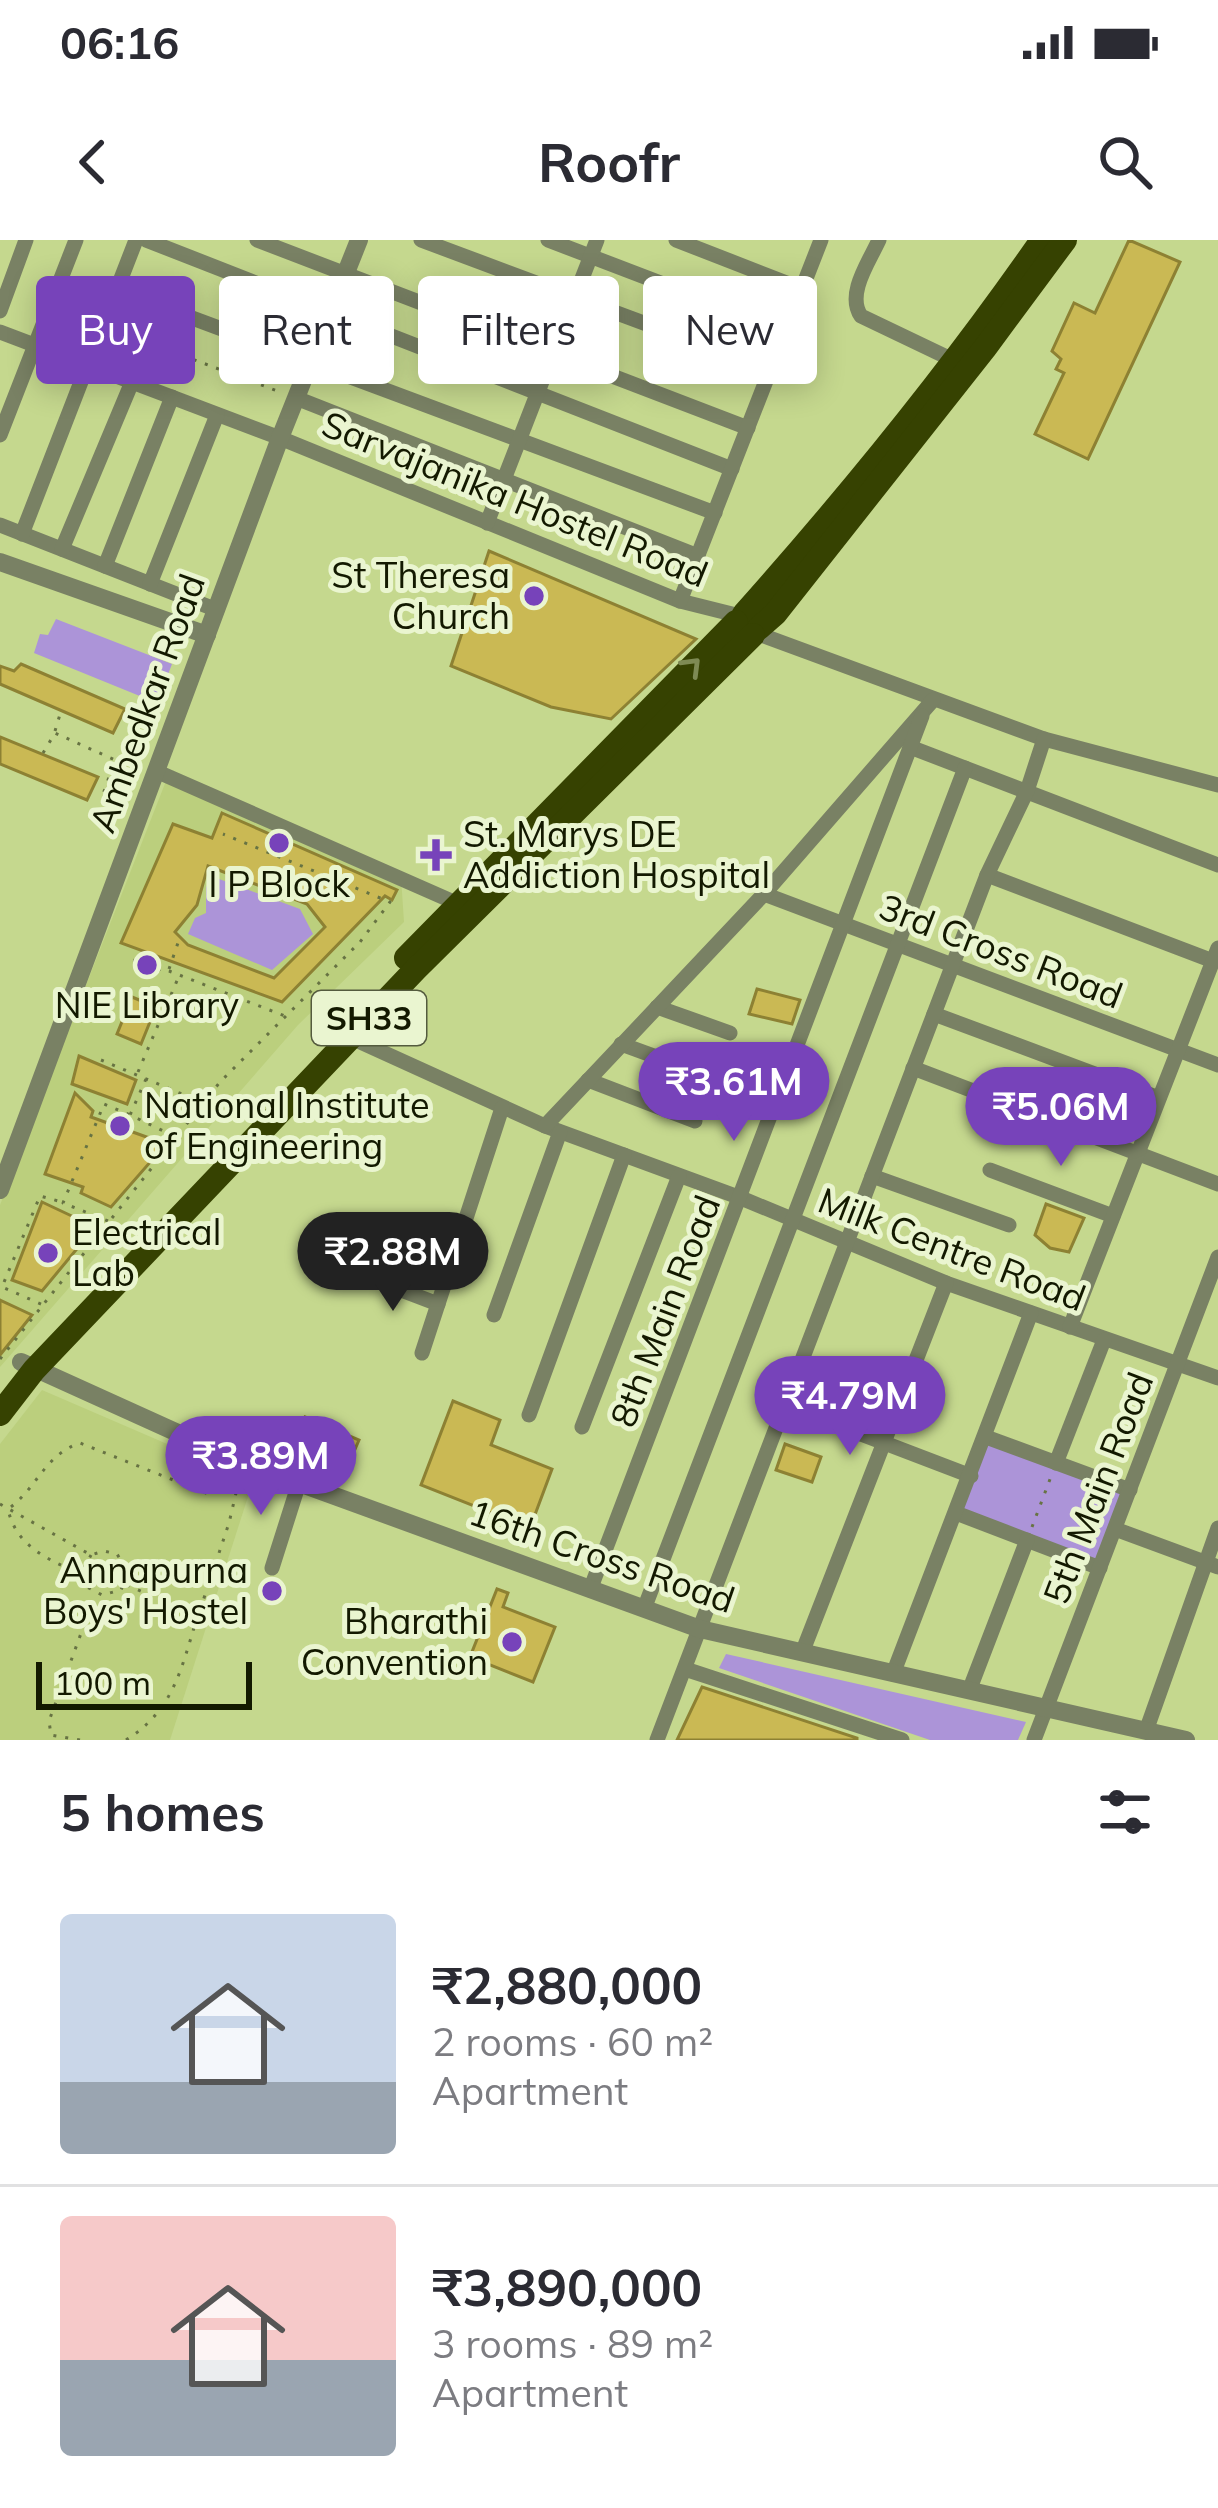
<!DOCTYPE html>
<meta charset="utf-8">
<style>
body{margin:0;font-family:Mulish,sans-serif;background:#f7f7f7;color:#2b2b33;height:100vh;display:flex;flex-direction:column;font-size:45px;white-space:nowrap}
*{box-sizing:border-box;margin:0}
p{font-size:39px;color:#7c7c81}
.icon{flex:none;width:66px;height:66px;fill:none;stroke:currentColor;stroke-width:2;stroke-linecap:round;stroke-linejoin:round}
.map{position:relative;height:1500px;overflow:hidden}
.details{display:flex;flex-direction:column;background:#fff;flex:1}
.details>*{flex:none}
.top-card{position:absolute;left:36px;top:36px;width:1146px;height:108px;display:flex;gap:24px}
.scale{position:absolute;left:36px;bottom:30px;width:216px;box-sizing:border-box;padding-left:12px;border:6px solid #131900;border-top:0;font-size:33px;line-height:42px;white-space:nowrap;color:#131900;-webkit-text-stroke:9px #eaf5d0;paint-order:stroke}
.price{position:absolute;translate:-50% -102px;padding:0 27px;border-radius:42px;background:#7743ba;color:#fff;font-size:39px;line-height:78px;filter:drop-shadow(0 3px 6px #0008)}
.price::after{content:'';position:absolute;left:50%;top:72px;width:36px;height:27px;margin-left:-18px;background:inherit;clip-path:polygon(0 0,100% 0,50% 100%)}
.price.on{background:#222;color:#fff}
ul{padding:0;list-style:none}
li{display:flex;align-items:center;gap:36px;height:300px;padding:0 60px}
li+li{border-top:3px solid #e1e1e2}
li span{display:grid;place-items:center;flex:none;width:336px;height:240px;border-radius:12px;color:#555}
li>.icon{margin-inline-start:auto}
span .icon{width:144px;height:144px;fill:#fffc;stroke-width:1}
li b{font-size:51px}
h2{display:flex;justify-content:space-between;align-items:center;height:144px;padding:0 60px;font-size:51px}
.pill{padding:0 42px;border-radius:12px;background:#fff;box-shadow:0 6px 30px #0003;font-size:42px;line-height:108px}
.pill.on{background:#7743ba;color:#fff}
.status{display:flex;justify-content:space-between;align-items:center;height:84px;padding:0 60px;background:#fff;direction:ltr}
.status svg{height:33px;fill:currentColor}
header{display:flex;justify-content:space-between;align-items:center;height:156px;padding:0 60px;background:#fff;font-size:54px;font-weight:700}
.map>svg:first-child{display:block}
.built{fill:#bbcf7d}
.green{fill:#ac94d8}
.building{fill:#cab954;stroke:#8d8133;stroke-width:3;fill-rule:evenodd}
.lines{fill:none;stroke-linecap:round;stroke-linejoin:round}
.path{stroke:#677343;stroke-width:3;stroke-dasharray:3 9;stroke-linecap:butt}
.minor{stroke:#798164;stroke-width:15}
.tertiary{stroke:#798164;stroke-width:18}
.primary{stroke:#364201;stroke-width:24}
.oneway{stroke:#7e8a54}
.poi-dot{fill:#7743ba;stroke:#eaf5d0;stroke-width:4.5}
.labels{text-anchor:middle;stroke-width:10;stroke-linejoin:round;paint-order:stroke}
.shield{fill:#eaf5d0;stroke:#545b3e;stroke-width:3}
.shield-label{font-size:33px;font-weight:bold;fill:#131900}
.street-label{font-size:36px;fill:#131900;stroke:#eaf5d0}
.poi-label{font-size:36px;fill:#131900;stroke:#eaf5d0;text-anchor:end}
</style>
<div class="status"><b>06:16</b><svg viewBox="0 0 49 12"><path d="M0 12V9h3v3zM5 12V6h3v6zM10 12V3h3v9zM15 12V0h3v12zM26 1h20v11H26zM47 4h2v5h-2z"/></svg></div>
<header><svg class="icon" aria-label="back" viewBox="0 0 24 24"><path d="M15 5l-7 7 7 7"/></svg>Roofr<svg class="icon" aria-label="search" viewBox="0 0 24 24"><circle cx="10" cy="10" r="6"/><path d="M15 15l6 6"/></svg></header>
<div class="map">
<svg width="1218" height="1500" viewBox="0 0 1218 1500">
<rect width="100%" height="100%" fill="#c5d88e"/>
<g class="built">
<polygon points="166,541 401,637 404,682 298,785 0,1127 0,965"/>
<polygon points="42,1150 253,1241 170,1500 0,1500 0,1204"/>
</g>
<g class="green">
<polygon points="56,379 172,424 157,463 34,413 40,394 48,395"/>
<polygon points="211,636 300,669 313,694 272,730 188,694 195,678 206,673 206,648"/>
<polygon points="988,1203 1122,1254 1096,1321 962,1270"/>
<polygon points="726,1414 1026,1482 1018,1500 930,1500 719,1428"/>
</g>
<g class="building">
<polygon points="1129,0 1180,22 1088,219 1035,194 1064,133 1056,129 1061,119 1052,111 1074,63 1095,73"/>
<polygon points="489,311 696,399 611,479 551,467 451,426"/>
<polygon points="21,424 125,469 113,493 0,444 0,426 14,431"/>
<polygon points="0,497 98,537 87,560 0,524"/>
<path d="M222,573L397,650L392,660L385,656L282,762L121,703L173,584L212,598ZM208,626L307,664L325,687L274,738L188,705L175,692L197,665Z"/>
<polygon points="757,749 800,760 792,784 749,774"/>
<polygon points="132,757 156,767 141,804 117,794"/>
<polygon points="79,816 136,840 127,864 72,844"/>
<polygon points="75,853 93,871 91,877 166,904 111,967 81,953 83,947 45,934"/>
<polygon points="42,962 95,987 42,1051 12,1040"/>
<polygon points="1046,964 1084,978 1069,1012 1050,1008 1035,995"/>
<polygon points="0,1060 32,1075 0,1115"/>
<polygon points="453,1161 500,1180 491,1205 552,1229 530,1288 421,1245"/>
<polygon points="305,1177 359,1200 342,1239 289,1216"/>
<polygon points="785,1204 821,1217 812,1242 776,1230"/>
<polygon points="497,1349 508,1353 503,1367 555,1387 533,1442 470,1417"/>
<polygon points="702,1447 857,1498 857,1500 677,1500"/>
</g>
<g class="lines">
<g class="path">
<polyline points="115,90 280,152"/>
<polyline points="55,491 61,471"/>
<polyline points="43,513 55,493 115,520 102,557 123,566"/>
<polyline points="135,719 133,727 153,735 160,729 169,731 285,776"/>
<polyline points="169,729 180,697"/>
<polyline points="101,820 201,862"/>
<polyline points="138,832 179,736"/>
<polyline points="146,839 130,875 178,898"/>
<polyline points="108,981 63,963 104,864 130,875"/>
<polyline points="41,1064 2,1047 40,956 62,962"/>
<polyline points="0,1119 220,842 360,702 390,662 223,594"/>
<polyline points="0,1264 91,1315 104,1311 117,1314 128,1332 121,1350 102,1355 87,1347 83,1330 91,1315"/>
<polyline points="1032,1287 1052,1234"/>
<path d="M83,1335C49,1320 16,1307 8,1269C37,1249 44,1215 80,1203L206,1253L237,1249"/>
<polyline points="127,1345 198,1376 229,1283 240,1236"/>
<polyline points="80,1500 51,1495 49,1481 95,1355"/>
<path d="M126,1500C174,1470 181,1429 197,1378"/>
</g>
<g class="minor">
<polyline points="146,0 732,229"/>
<polyline points="257,0 748,188"/>
<polyline points="421,0 770,130"/>
<polyline points="548,0 786,91"/>
<polyline points="676,0 802,49"/>
<path d="M879,0C869,22 846,54 861,76L953,120"/>
<polyline points="117,50 715,273"/>
<polyline points="0,71 26,0"/>
<polyline points="0,92 280,198 680,361 740,376"/>
<polyline points="296,158 698,316"/>
<polyline points="0,195 76,0"/>
<polyline points="487,283 597,0"/>
<polyline points="0,285 217,370"/>
<polyline points="22,294 136,0"/>
<polyline points="62,309 132,142"/>
<polyline points="105,326 172,157"/>
<polyline points="150,344 217,175"/>
<polyline points="680,361 821,0"/>
<polyline points="756,393 1044,499 1218,545"/>
<polyline points="910,507 1218,625"/>
<polyline points="158,532 463,666"/>
<polyline points="987,635 1213,721"/>
<polyline points="764,654 1218,825"/>
<polyline points="657,767 730,793"/>
<polyline points="934,774 1159,858"/>
<polyline points="336,791 545,886 741,958 946,1043 1218,1138"/>
<polyline points="621,804 714,838"/>
<polyline points="913,828 1218,944"/>
<polyline points="588,840 695,881"/>
<polyline points="545,886 764,654 933,460"/>
<polyline points="990,930 1113,976"/>
<polyline points="872,936 1009,985"/>
<polyline points="367,1037 438,1064"/>
<polyline points="494,1075 560,892"/>
<polyline points="1070,1087 1218,708"/>
<polyline points="422,1113 502,868"/>
<polyline points="785,1165 971,1236"/>
<polyline points="529,1175 624,915"/>
<polyline points="582,1187 679,936"/>
<polyline points="986,1197 1130,1250"/>
<polyline points="1056,1223 1104,1100"/>
<polyline points="956,1273 1100,1328"/>
<polyline points="1115,1289 1218,1327"/>
<polyline points="272,1328 299,1243"/>
<polyline points="590,1350 922,476"/>
<polyline points="644,1369 965,528"/>
<polyline points="802,1413 946,1043"/>
<polyline points="685,1429 902,1500"/>
<polyline points="893,1434 1031,1073"/>
<polyline points="969,1451 1027,1300"/>
<polyline points="1146,1491 1218,1288"/>
<polyline points="657,1500 987,635 1027,551 1044,499"/>
<polyline points="1034,1500 1218,1017"/>
</g>
<g class="tertiary">
<polyline points="0,322 207,395"/>
<polyline points="0,950 280,198 359,0"/>
<polyline points="21,1122 244,1223 700,1389 1186,1500"/>
</g>
<g class="primary">
<path d="M744,374C850,255 951,131 1042,0"/>
<polyline points="759,388 775,374 985,108 1065,0"/>
<polyline points="406,718 736,382"/>
<polyline points="0,1174 34,1130 416,729 753,395"/>
</g>
</g>
<defs><path id="oneway-chevron" d="M-2-3.5L2.5 0L-2 3.5" fill="none" stroke-width="1.6" stroke-linecap="round" stroke-linejoin="round" transform="scale(3)"/></defs>
<use class="oneway" href="#oneway-chevron" transform="translate(692 426) rotate(-45)"/>
<g class="poi-dot">
<circle cx="534" cy="356" r="12"/>
<circle cx="279" cy="603" r="12"/>
<path d="M430 597h12v12h12v12h-12v12h-12v-12h-12v-12h12z"/>
<circle cx="147" cy="725" r="12"/>
<circle cx="120" cy="886" r="12"/>
<circle cx="48" cy="1013" r="12"/>
<circle cx="272" cy="1351" r="12"/>
<circle cx="512" cy="1402" r="12"/>
</g>
<g class="labels">
<rect class="shield" x="312" y="751" width="114" height="54" rx="9"/>
<g class="shield-label">
<text x="369" y="790">SH33</text>
</g>
<g class="street-label">
<text transform="translate(515 259) rotate(22)" y="13">Sarvajanika Hostel Road</text>
<text transform="translate(147 463) rotate(-70)" y="13">Ambedkar Road</text>
<text transform="translate(1001 711) rotate(21)" y="13">3rd Cross Road</text>
<text transform="translate(952 1009) rotate(21)" y="13">Milk Centre Road</text>
<text transform="translate(665 1071) rotate(-69)" y="13">8th Main Road</text>
<text transform="translate(1098 1248) rotate(-69)" y="13">5th Main Road</text>
<text transform="translate(602 1316) rotate(19)" y="13">16th Cross Road</text>
</g>
<g class="poi-label">
<text x="510" y="348">St Theresa<tspan x="510" dy="41">Church</tspan></text>
<text x="463" y="607" text-anchor="start">St. Marys DE<tspan x="463" dy="41">Addiction Hospital</tspan></text>
<text x="279" y="657" text-anchor="middle">I P Block</text>
<text x="147" y="778" text-anchor="middle">NIE Library</text>
<text x="144" y="878" text-anchor="start">National Institute<tspan x="144" dy="41">of Engineering</tspan></text>
<text x="72" y="1005" text-anchor="start">Electrical<tspan x="72" dy="41">Lab</tspan></text>
<text x="248" y="1343">Annapurna<tspan x="248" dy="41">Boys' Hostel</tspan></text>
<text x="488" y="1394">Bharathi<tspan x="488" dy="41">Convention</tspan></text>
</g>
</g>
</svg>
<div class="scale">100 m</div>
<b class="price" style="left:734px;top:904px">₹3.61M</b>
<b class="price" style="left:1061px;top:929px">₹5.06M</b>
<b class="price on" style="left:393px;top:1074px">₹2.88M</b>
<b class="price" style="left:850px;top:1218px">₹4.79M</b>
<b class="price" style="left:261px;top:1278px">₹3.89M</b>
<div class="top-card">
<a class="pill on">Buy</a>
<a class="pill">Rent</a>
<a class="pill">Filters</a>
<a class="pill">New</a>
</div>
</div>
<section class="details">
<h2>5 homes<svg class="icon" aria-label="filters" viewBox="0 0 24 24"><path d="M4 7h16M4 17h16"/><circle cx="9" cy="7" r="2"/><circle cx="15" cy="17" r="2"/></svg></h2>
<ul>
<li><span style="background:linear-gradient(#c9d6e8 70%,#9aa5b1 0)"><svg class="icon" aria-label="home" viewBox="0 0 24 24"><path d="M3 11l9-7 9 7M6 9v11h12V9"/></svg></span><div><b>₹2,880,000</b><p>2 rooms · 60 m²</p><p>Apartment</p></div></li>
<li><span style="background:linear-gradient(#f6c9c9 60%,#9aa5b1 0)"><svg class="icon" aria-label="home" viewBox="0 0 24 24"><path d="M3 11l9-7 9 7M6 9v11h12V9"/></svg></span><div><b>₹3,890,000</b><p>3 rooms · 89 m²</p><p>Apartment</p></div></li>
</ul>
</section>
